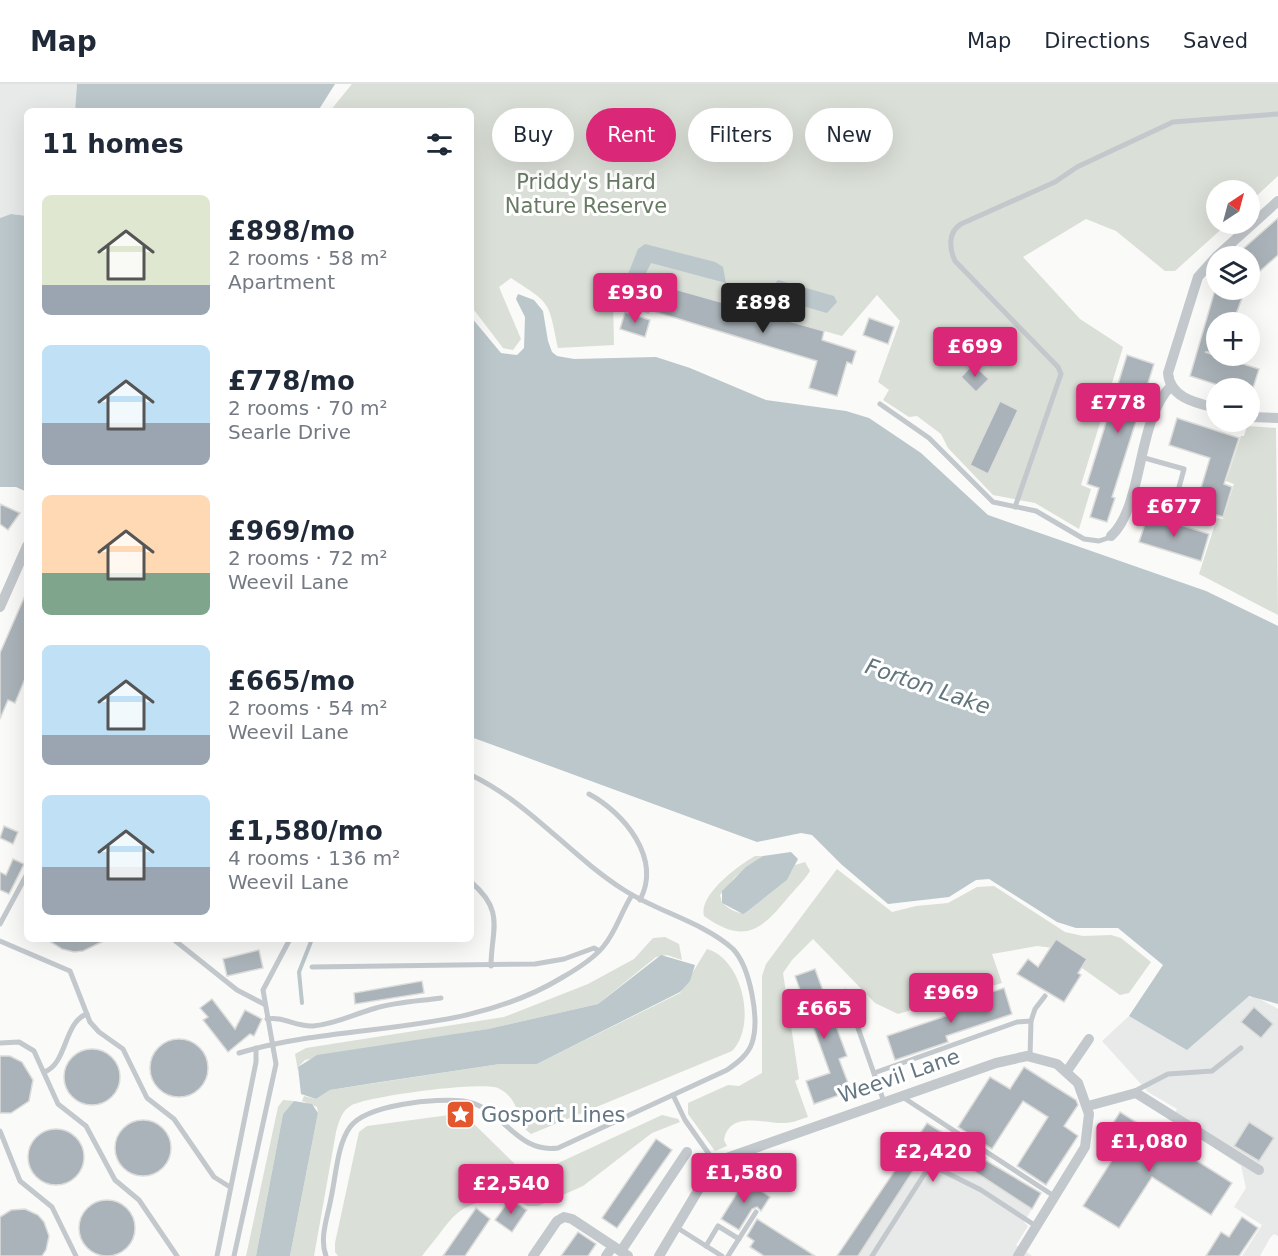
<!DOCTYPE html>
<meta charset="utf-8">
<style>
body{margin:0;font-family:"DejaVu Sans",sans-serif;background:#f2f2f3;color:#1f2937;height:100vh;display:flex;flex-direction:column;font-size:22px;white-space:nowrap}
*{box-sizing:border-box;margin:0}
p{font-size:20px;color:#747a83}
.icon{flex:none;width:33px;height:33px;fill:none;stroke:currentColor;stroke-width:2;stroke-linecap:round;stroke-linejoin:round}
.map{position:relative;flex:1;overflow:hidden}
.panel{position:absolute;left:24px;top:24px;width:450px;height:834px;display:flex;flex-direction:column;background:#fff;border-radius:9px;box-shadow:0 6px 24px #0002}
.panel>*{flex:none}
.guide{position:absolute;left:492px;top:24px;width:570px;height:54px;display:flex;gap:12px}
.needle{width:39px;rotate:36deg}
.controls{position:absolute;left:1206px;top:96px;display:grid;gap:12px}
.controls a{display:grid;place-items:center;width:54px;height:54px;border-radius:50%;background:#fff;box-shadow:0 6px 24px #0002;font-size:30px}
.price{position:absolute;translate:-50% -51px;padding:0 14px;border-radius:6px;background:#db2777;color:#fff;font-size:20px;line-height:39px;filter:drop-shadow(0 2px 3px #0008)}
.price::after{content:'';position:absolute;left:50%;top:36px;width:18px;height:14px;margin-left:-9px;background:inherit;clip-path:polygon(0 0,100% 0,50% 100%)}
.price.active{background:#222;color:#fff}
ul{padding:0;list-style:none}
li{display:flex;align-items:center;gap:18px;height:150px;padding:0 18px}
li span{display:grid;place-items:center;flex:none;width:168px;height:120px;border-radius:9px;color:#555}
li>.icon{margin-inline-start:auto}
span .icon{width:72px;height:72px;fill:#fffc;stroke-width:1}
li b{font-size:26px}
h2{display:flex;justify-content:space-between;align-items:center;height:72px;padding:0 18px;font-size:26px}
.pill{padding:0 21px;border-radius:27px;background:#fff;box-shadow:0 6px 24px #0002;font-size:21px;line-height:54px}
.pill.active{background:#db2777;color:#fff}
header{display:flex;align-items:center;gap:36px;box-sizing:border-box;height:84px;padding:0 30px;background:#fff;border-bottom:2px solid #e0e1e3}
header strong{font-size:28px}
nav{display:flex;gap:33px;margin-inline-start:auto;font-size:21px}
.map>svg:first-child{display:block}
.built{fill:#e8e9e9}
.green{fill:#dadfd7}
.water{fill:#bbc7cb}
.lines{fill:none;stroke-linecap:round;stroke-linejoin:round}
.stream{stroke:#bbc7cb;stroke-width:4}
.building{fill:#aab3b9;stroke:#dcdcda;stroke-width:1.5}
.lane{stroke:#c3c8cc;stroke-width:5}
.street{stroke:#c3c8cc;stroke-width:10}
.labels{text-anchor:middle;stroke-width:6;stroke-linejoin:round;paint-order:stroke}
.park-label{font-size:21px;fill:#687a64;stroke:#fff}
.street-label{font-size:21px;fill:#657683;stroke:#fff}
.poi-label{font-size:21px;fill:#657683;stroke:#fff;text-anchor:start}
.water-label{font-size:22px;font-style:italic;fill:#60757c;stroke:#fff}
</style>
<header>
<strong>Map</strong>
<nav><a>Map</a><a>Directions</a><a>Saved</a></nav>
</header>
<div class="map">
<svg width="1278" height="1172" viewBox="0 0 1278 1172">
<rect width="100%" height="100%" fill="#fafaf8"/>
<g class="built">
<polygon points="0,0 77,0 75,27 27,27 27,132 11,130 0,134"/>
<polygon points="1253,911 1278,925 1278,1152 1274,1150 1270,1154 1260,1172 1242,1172 1262,1141 1234,1123 1246,1104 1241,1082 1171,1035 1177,1025 1148,1008 1102,957 1129,932 1187,965 1248,912 1251,914"/>
<polygon points="927,1039 1040,1112 1024,1138 1028,1142 1016,1161 1032,1172 858,1172 883,1134 870,1126"/>
</g>
<g class="green">
<path d="M352,0H1278V92L1250,118V106H1216V140H1227L1175,187H1165L1116,147L1086,135L1023,173L1080,235L1123,263L1081,401L1091,405L1079,445L1035,419L993,411L948,364L941,350L917,332L909,333L883,316L889,306L878,298L900,237L877,211L842,252L659,201L649,230L613,217L614,261L558,264C548,216 552,221 511,194L499,203L521,255L513,266L503,264L471,222V27H330Z"/>
<polygon points="1247,342 1276,344 1278,531 1199,490 1217,434 1223,435 1234,400 1226,397 1241,352 1244,352"/>
<path d="M755,772H763L735,793L720,811L722,819C730,825 738,832 748,827L787,796L795,781L805,778L810,787C804,797 794,806 786,816C759,849 742,859 704,832C698,811 740,780 755,772Z"/>
<path d="M837,785L892,828L916,822L948,819L977,803L994,802L1065,848L1083,852L1111,851L1121,854L1151,878L1129,909L1120,911L1054,864L1037,862L992,870L1002,899L898,930L875,919L813,855L792,876L783,889L799,995L795,997L808,1033C801,1035 793,1039 785,1039C766,1040 729,1026 724,1056L727,1062L715,1067L688,1030V1019L728,1001L739,1002L762,989V892L766,880Z"/>
<polygon points="665,853 679,860 682,876 667,871 656,873 598,920 488,945 314,974 305,976 298,983 298,987 295,970 306,964 504,933 588,900 634,875 653,854"/>
<path d="M707,865C743,875 757,942 732,967L531,1050L520,1041C519,1026 513,1011 498,1004C481,997 370,1012 352,1021C342,1026 339,1037 336,1048L314,1172H290L318,1029L317,1023L302,1017L304,1012L316,1015L330,1006L500,980H537L680,909Z"/>
<polygon points="283,1016 294,1017 283,1030 256,1172 246,1172 278,1023"/>
<path d="M457,1030L469,1035L528,1093L662,1031L678,1035L680,1038L652,1049L583,1102L538,1122H527L509,1110C450,1123 458,1129 422,1172H338L335,1168V1159L359,1048L367,1042Z"/>
</g>
<g class="water">
<polygon points="77,0 335,0 318,27 75,27"/>
<polygon points="11,130 27,132 27,408 16,403 0,403 0,134"/>
<polygon points="645,160 715,178 723,183 726,199 651,179 632,217 624,214 621,208 638,165"/>
<polygon points="778,196 834,212 837,218 827,229 771,213 767,209"/>
<polygon points="518,210 534,216 543,227 548,257 552,268 557,272 574,275 656,273 690,284 766,316 846,327 869,334 921,369 988,431 1206,507 1278,542 1278,920 1249,912 1187,966 1129,932 1163,881 1118,844 1076,844 1057,838 989,795 976,796 949,813 888,820 841,780 812,751 801,749 757,758 471,653 471,233 501,269 517,271 524,264 525,233 516,215"/>
<polygon points="791,768 798,775 787,796 748,827 743,830 722,819 722,807 746,783 763,772"/>
<polygon points="661,871 695,881 690,897 680,908 537,980 500,980 374,999 330,1006 316,1015 301,1010 298,983 317,971 488,945 598,920"/>
<polygon points="294,1017 312,1020 318,1029 290,1172 256,1172 283,1030"/>
</g>
<g class="lines">
<polyline class="stream" points="302,919 299,888 312,855"/>
</g>
<g class="building">
<polygon points="1278,134 1278,171 1250,196 1250,172 1235,172"/>
<polygon points="664,202 824,247 822,256 856,267 852,280 847,278 837,312 809,304 817,277 656,228"/>
<polygon points="1215,206 1245,206 1233,238 1216,238 1216,268 1205,268 1259,285 1253,304 1227,304 1190,292"/>
<polygon points="625,228 650,236 645,253 620,245"/>
<polygon points="869,234 894,243 888,260 863,251"/>
<polygon points="1127,271 1154,280 1112,413 1115,414 1107,438 1090,433 1099,404 1087,400"/>
<polygon points="973,280 989,295 976,308 961,293"/>
<polygon points="1000,317 1018,326 988,390 970,381"/>
<polygon points="1177,334 1239,354 1224,400 1232,403 1223,433 1195,424 1210,374 1169,361"/>
<polygon points="0,420 20,429 8,446 0,440"/>
<polygon points="1148,431 1209,450 1201,477 1139,458"/>
<polygon points="27,507 27,590 15,619 8,616 0,635 0,569"/>
<polygon points="4,742 18,748 13,760 0,754"/>
<polygon points="13,775 24,780 9,810 0,806 0,788 6,791"/>
<polygon points="46,855 108,855 83,867 74,868 62,865"/>
<polygon points="1056,855 1087,875 1078,889 1081,891 1064,918 1017,890 1028,875 1038,883"/>
<polygon points="259,866 263,884 227,892 223,875"/>
<polygon points="815,885 847,972 839,975 851,1007 814,1020 806,997 830,989 795,892"/>
<polygon points="422,897 424,909 355,920 354,909"/>
<polygon points="1004,904 1012,930 946,952 948,958 895,976 887,952 952,930 949,922"/>
<polygon points="212,915 235,945 245,926 262,935 254,952 250,950 228,968 203,936 208,933 200,924"/>
<polygon points="1254,923 1273,940 1261,954 1241,938"/>
<circle cx="179" cy="984" r="29"/>
<circle cx="92" cy="993" r="28"/>
<polygon points="0,972 10,972 22,978 33,996 29,1017 11,1029 0,1029"/>
<polygon points="1024,983 1076,1016 1078,1021 1064,1042 1078,1052 1046,1101 1017,1082 1048,1033 1023,1017 992,1065 958,1043 990,993 1010,1005"/>
<polygon points="1120,1028 1232,1099 1211,1131 1152,1093 1119,1144 1083,1122 1116,1070 1100,1060"/>
<circle cx="143" cy="1064" r="28"/>
<polygon points="1249,1038 1274,1054 1259,1077 1234,1062"/>
<polygon points="927,1039 951,1054 953,1052 986,1074 985,1076 1041,1109 1032,1125 931,1059 858,1172 837,1172"/>
<circle cx="56" cy="1073" r="28"/>
<polygon points="656,1055 672,1066 617,1144 602,1134"/>
<polygon points="742,1094 770,1113 761,1127 757,1123 752,1125 739,1146 721,1135 739,1106 735,1103"/>
<polygon points="510,1115 527,1126 512,1148 495,1136"/>
<circle cx="107" cy="1144" r="28"/>
<polygon points="476,1124 490,1135 465,1172 443,1172"/>
<polygon points="25,1125 38,1131 44,1138 49,1152 46,1166 42,1172 0,1172 0,1133 11,1126"/>
<polygon points="1242,1133 1258,1144 1239,1172 1206,1172 1221,1148 1229,1153"/>
<polygon points="757,1135 798,1161 815,1172 764,1172 750,1163 754,1157 747,1152"/>
<polygon points="578,1148 596,1160 588,1172 561,1172"/>
</g>
<g class="lines">
<g class="lane">
<polyline points="880,320 929,354 993,418 1036,427 1084,455 1099,457 1111,453"/>
<polyline points="1133,407 1175,418 1184,385 1141,373"/>
<path d="M1015,423L1061,290L1058,283L955,177C949,164 948,148 961,140L1055,98L1077,83L1173,38L1278,30"/>
<path d="M589,710C624,729 662,774 640,816"/>
<path d="M471,798C506,828 491,846 491,882"/>
<polyline points="0,840 27,790"/>
<polyline points="173,855 237,906 264,920"/>
<polyline points="0,857 70,887 90,938 99,948 123,965 147,1014 174,1035 214,1093 230,1103"/>
<polyline points="312,883 535,880 564,875 594,864 599,867"/>
<polyline points="845,907 884,1018"/>
<path d="M267,935C283,932 296,943 313,942C336,940 354,930 376,924C397,918 420,917 441,914"/>
<polyline points="0,959 19,958 34,967 58,1020 86,1042 115,1096 139,1116 177,1172"/>
<path d="M239,969C347,937 463,954 563,893C577,885 592,876 603,863C616,848 621,828 632,811"/>
<polyline points="1030,972 1031,937"/>
<path d="M44,988C67,981 64,937 87,930"/>
<polyline points="874,989 1017,938 1031,937 1035,925 1045,912"/>
<polyline points="1135,1007 1168,990 1212,987 1241,964"/>
<polyline points="673,1011 685,1036 716,1080"/>
<polyline points="901,1012 1054,1112"/>
<polyline points="0,1047 20,1097 52,1123 76,1172"/>
<polyline points="676,1143 722,1172"/>
<polyline points="706,1162 718,1142 739,1155"/>
<polyline points="217,1172 256,978 256,964"/>
<polyline points="234,1172 276,980 263,906 290,855"/>
<path d="M326,1172C319,1154 328,1132 331,1114C336,1092 337,1061 350,1043C367,1020 437,1014 463,1017C503,1022 515,1070 558,1064L727,986C737,979 748,971 752,959C760,935 750,883 733,865C703,838 658,828 624,806C569,771 531,720 471,691"/>
<polyline points="728,1172 756,1128"/>
<polyline points="872,1172 925,1089 933,1082 981,1106 1036,1142"/>
</g>
<g class="street">
<polyline points="1217,172 1278,117"/>
<path d="M1216,173L1198,193L1168,289C1170,314 1196,319 1216,324"/>
<polyline points="1250,333 1278,334"/>
<path d="M1111,452C1144,422 1136,337 1171,302"/>
<polyline points="0,523 27,462"/>
<polyline points="1067,987 1089,955"/>
<polyline points="1088,1022 1136,1009 1259,1086"/>
<polyline points="621,1167 687,1068"/>
<polyline points="533,1172 557,1137 564,1133 572,1135 628,1172"/>
<polyline points="606,1172 613,1162"/>
<polyline points="659,1172 706,1093 721,1076 996,979 1027,972 1057,980 1078,999 1089,1030 1085,1063 1018,1172"/>
</g>
</g>
<defs>
<symbol id="sight-square" viewBox="-11 -11 22 22"><rect x="-9" y="-9" width="18" height="18" rx="4" fill="#e4572e" stroke="#fff"/><path d="M0-6L1.8-2.2L6-1.7L2.9 1.2L3.7 5.4L0 3.3L-3.7 5.4L-2.9 1.2L-6-1.7L-1.8-2.2Z" fill="#fff"/></symbol>
</defs>
<g fill-rule="evenodd">
<use href="#sight-square" x="444" y="1014" width="33" height="33"/>
</g>
<g class="labels">
<g class="park-label">
<text x="586" y="105">Priddy's Hard<tspan x="586" dy="24">Nature Reserve</tspan></text>
</g>
<g class="street-label">
<text transform="translate(899 992) rotate(-19)" y="7">Weevil Lane</text>
</g>
<g class="poi-label">
<text x="481" y="1038">Gosport Lines</text>
</g>
<g class="water-label">
<text transform="translate(928 602) rotate(19)" y="8">Forton Lake</text>
</g>
</g>
</svg>
<div class="controls">
<a><svg class="needle" viewBox="-14 -14 28 28"><path d="M0-13l5 13h-10z" fill="#e53935"/><path d="M0 13l5-13h-10z" fill="#747a83"/></svg></a>
<a><svg class="icon" aria-label="layers" viewBox="0 0 24 24"><path d="M12 4l9 5-9 5-9-5zM3 14l9 5 9-5"/></svg></a>
<a>+</a>
<a>−</a>
</div>
<b class="price" style="left:635px;top:240px">£930</b>
<b class="price active" style="left:763px;top:250px">£898</b>
<b class="price" style="left:975px;top:294px">£699</b>
<b class="price" style="left:1118px;top:350px">£778</b>
<b class="price" style="left:1174px;top:454px">£677</b>
<b class="price" style="left:951px;top:940px">£969</b>
<b class="price" style="left:824px;top:956px">£665</b>
<b class="price" style="left:1149px;top:1089px">£1,080</b>
<b class="price" style="left:933px;top:1099px">£2,420</b>
<b class="price" style="left:744px;top:1120px">£1,580</b>
<b class="price" style="left:511px;top:1131px">£2,540</b>
<div class="guide">
<a class="pill">Buy</a>
<a class="pill active">Rent</a>
<a class="pill">Filters</a>
<a class="pill">New</a>
</div>
<section class="panel">
<h2>11 homes<svg class="icon" aria-label="filters" viewBox="0 0 24 24"><path d="M4 7h16M4 17h16"/><circle cx="9" cy="7" r="2"/><circle cx="15" cy="17" r="2"/></svg></h2>
<ul>
<li><span style="background:linear-gradient(#dfe7d0 75%,#9aa5b1 0)"><svg class="icon" aria-label="home" viewBox="0 0 24 24"><path d="M3 11l9-7 9 7M6 9v11h12V9"/></svg></span><div><b>£898/mo</b><p>2 rooms · 58 m²</p><p>Apartment</p></div></li>
<li><span style="background:linear-gradient(#bfe0f5 65%,#9aa5b1 0)"><svg class="icon" aria-label="home" viewBox="0 0 24 24"><path d="M3 11l9-7 9 7M6 9v11h12V9"/></svg></span><div><b>£778/mo</b><p>2 rooms · 70 m²</p><p>Searle Drive</p></div></li>
<li><span style="background:linear-gradient(#ffd9b3 65%,#7fa58c 0)"><svg class="icon" aria-label="home" viewBox="0 0 24 24"><path d="M3 11l9-7 9 7M6 9v11h12V9"/></svg></span><div><b>£969/mo</b><p>2 rooms · 72 m²</p><p>Weevil Lane</p></div></li>
<li><span style="background:linear-gradient(#bfe0f5 75%,#9aa5b1 0)"><svg class="icon" aria-label="home" viewBox="0 0 24 24"><path d="M3 11l9-7 9 7M6 9v11h12V9"/></svg></span><div><b>£665/mo</b><p>2 rooms · 54 m²</p><p>Weevil Lane</p></div></li>
<li><span style="background:linear-gradient(#bfe0f5 60%,#9aa5b1 0)"><svg class="icon" aria-label="home" viewBox="0 0 24 24"><path d="M3 11l9-7 9 7M6 9v11h12V9"/></svg></span><div><b>£1,580/mo</b><p>4 rooms · 136 m²</p><p>Weevil Lane</p></div></li>
</ul>
</section>
</div>
